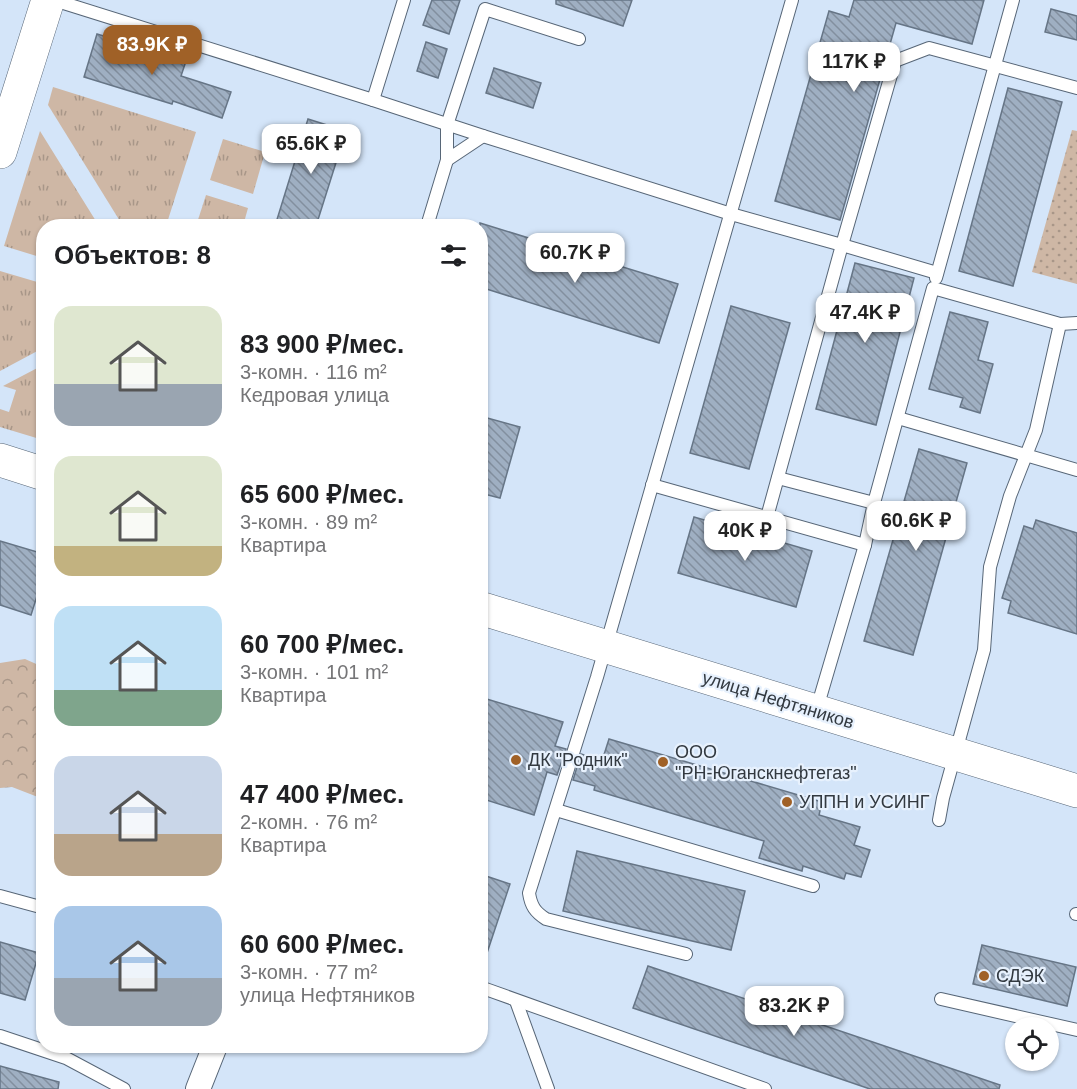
<!DOCTYPE html>
<html lang="ru">
<meta charset="utf-8">
<style>
body{margin:0;font-family:Arial,sans-serif;background:#f6f6f6;color:#202124;height:100vh;display:flex;flex-direction:column;font-size:22px;white-space:nowrap}
*{box-sizing:border-box;margin:0}
p{font-size:20px;color:#757577}
.icon{flex:none;width:33px;height:33px;fill:none;stroke:currentColor;stroke-width:2;stroke-linecap:round;stroke-linejoin:round}
.map{position:relative;flex:1;overflow:hidden}
.sheet{position:absolute;left:36px;top:219px;width:452px;height:834px;display:flex;flex-direction:column;background:#fff;border-radius:24px;box-shadow:0 2px 4px #0004}
.sheet>*{flex:none}
.fabs{position:absolute;left:1005px;top:1017px;display:grid;gap:12px}
.fabs a{display:grid;place-items:center;width:54px;height:54px;border-radius:50%;background:#fff;box-shadow:0 2px 4px #0004;font-size:30px}
.price{position:absolute;translate:-50% -51px;padding:0 14px;border-radius:12px;background:#fff;color:#222;font-size:20px;line-height:39px;filter:drop-shadow(0 2px 3px #0008)}
.price::after{content:'';position:absolute;left:50%;top:36px;width:18px;height:14px;margin-left:-9px;background:inherit;clip-path:polygon(0 0,100% 0,50% 100%)}
.price.on{background:#a06127;color:#fff}
ul{padding:0;list-style:none}
li{display:flex;align-items:center;gap:18px;height:150px;padding:0 18px}
li span{display:grid;place-items:center;flex:none;width:168px;height:120px;border-radius:18px;color:#555}
li>.icon{margin-inline-start:auto}
span .icon{width:72px;height:72px;fill:#fffc;stroke-width:1}
li b{font-size:26px}
h2{display:flex;justify-content:space-between;align-items:center;height:72px;padding:0 18px;font-size:26px}
.map>svg:first-child{display:block}
.grass{fill:url(#grass-tufts)}
.forest{fill:url(#forest-crowns)}
.park{fill:url(#park-dots)}
.building{fill:url(#building-back-hatch);stroke:#667586;stroke-width:1.5}
.lines{fill:none;stroke-linecap:round;stroke-linejoin:round}
.lane-casing{stroke:#576677;stroke-width:14}
.street-casing{stroke:#576677;stroke-width:26}
.secondary-casing{stroke:#576677;stroke-width:34}
.lane{stroke:#fff;stroke-width:12}
.street{stroke:#fff;stroke-width:24}
.secondary{stroke:#fff;stroke-width:33}
.poi-dot{fill:#a06127;stroke:#e7f1fd;stroke-width:2}
.labels{text-anchor:middle;stroke-width:4.5;stroke-linejoin:round;paint-order:stroke}
.street-label{font-size:18px;fill:#323940;stroke:#e7f1fd}
.poi-label{font-size:18px;fill:#323940;stroke:#e7f1fd;text-anchor:start}
</style>
<div class="map">
<svg width="1077" height="1089" viewBox="0 0 1077 1089">
<defs>
<pattern id="grass-tufts" width="24" height="20" patternUnits="userSpaceOnUse" patternTransform="scale(1.5)"><rect width="24" height="20" fill="#ceb7a5"/><path d="M3 7l-1-3M5 7V3M7 7l1-3M15 17l-1-3M17 17v-4M19 17l1-3" fill="none" stroke="#a89688"/></pattern>
<pattern id="forest-crowns" width="20" height="18" patternUnits="userSpaceOnUse" patternTransform="scale(1.5)"><rect width="20" height="18" fill="#ceb7a5"/><path d="M2 6a3 3 0 1 1 6 0M12 15a3 3 0 1 1 6 0" fill="none" stroke="#a89688"/></pattern>
<pattern id="park-dots" width="8" height="8" patternUnits="userSpaceOnUse" patternTransform="scale(1.5)"><rect width="8" height="8" fill="#ceb7a5"/><path d="M2 2h.1M6 6h.1" fill="none" stroke="#a89688" stroke-width="1.8" stroke-linecap="round"/></pattern>
<pattern id="building-back-hatch" width="6" height="6" patternUnits="userSpaceOnUse" patternTransform="scale(1.5)"><rect width="6" height="6" fill="#9fafc2"/><path d="M-1 5l2 2M0 0l6 6M5-1l2 2" fill="none" stroke="#828f9f"/></pattern>
</defs>
<rect width="100%" height="100%" fill="#d4e5f9"/>
<g class="grass">
<polygon points="53,87 196,132 166,226 123,226 48,105"/>
<polygon points="40,131 99,226 44,226 43,258 4,246"/>
<polygon points="223,139 265,152 253,194 210,180"/>
<polygon points="206,195 248,208 243,226 196,226"/>
<polygon points="0,271 44,284 43,348 0,371"/>
<polygon points="43,365 43,440 0,427 0,409 9,412 16,390 3,386"/>
</g>
<polygon class="forest" points="25,659 43,667 43,799 12,787 0,788 0,663"/>
<polygon class="park" points="1072,130 1077,131 1077,284 1032,272"/>
<g class="building">
<polygon points="432,0 460,0 449,34 423,25"/>
<polygon points="556,0 632,0 623,26 556,4"/>
<polygon points="854,0 984,0 972,44 896,23 840,220 775,201 829,11 849,17"/>
<polygon points="1051,9 1077,16 1077,40 1045,32"/>
<polygon points="97,34 186,61 181,76 231,92 222,118 173,101 172,104 84,77"/>
<polygon points="426,42 447,49 438,78 417,71"/>
<polygon points="494,68 541,83 533,108 486,93"/>
<polygon points="1008,88 1062,102 1013,286 959,271"/>
<polygon points="308,119 346,131 316,226 275,226"/>
<polygon points="480,223 678,284 659,343 480,287"/>
<polygon points="855,263 914,278 876,425 816,409"/>
<polygon points="731,306 790,323 749,469 690,453"/>
<polygon points="950,312 988,322 978,360 993,364 980,413 960,407 963,398 929,389"/>
<polygon points="480,416 520,427 500,498 480,493"/>
<polygon points="919,449 967,463 913,655 864,641"/>
<polygon points="694,517 812,551 796,607 678,573"/>
<polygon points="1036,520 1077,533 1077,634 1008,613 1011,601 1002,598 1024,526 1033,529"/>
<polygon points="0,541 44,554 44,574 31,615 0,605"/>
<polygon points="480,697 563,722 555,746 566,749 557,775 547,772 534,815 480,798"/>
<polygon points="609,739 822,802 819,815 860,827 854,845 870,850 861,877 846,873 844,879 803,866 802,871 759,858 764,841 594,790 595,786 573,780 581,754 602,761"/>
<polygon points="577,851 745,891 731,950 563,911"/>
<polygon points="480,874 510,884 484,962 480,962"/>
<polygon points="0,942 39,953 25,1000 0,993"/>
<polygon points="982,945 1076,967 1067,1006 973,984"/>
<polygon points="648,966 1000,1085 999,1089 870,1089 633,1008"/>
<polygon points="0,1066 59,1082 58,1089 0,1089"/>
</g>
<g class="lines">
<defs>
<g id="lane">
<polyline points="54,0 373,100 483,136 731,214 842,245 767,517"/>
<polyline points="373,100 404,0"/>
<polyline points="447,160 483,136"/>
<polyline points="427,226 447,160 447,125 485,9 579,39"/>
<polyline points="937,273 842,245 895,61 929,48 1077,88"/>
<polyline points="936,278 1013,0"/>
<polyline points="898,418 1077,470"/>
<polyline points="778,478 874,503"/>
<polyline points="652,485 865,545"/>
<polyline points="817,708 865,545 874,503 933,288 1060,324"/>
<polyline points="556,810 813,886"/>
<polyline points="939,820 943,798 984,650 990,567 1010,496 1036,430 1060,324 1077,323"/>
<polyline points="0,896 44,908"/>
<polyline points="1076,914 1077,914"/>
<path d="M686,954L546,919C535,912 531,906 529,893L597,677L792,0"/>
<polyline points="480,987 765,1089"/>
<polyline points="941,999 1077,1030"/>
<polyline points="516,1001 548,1089"/>
<polyline points="0,1036 66,1058 124,1089"/>
</g>
<polyline id="street" points="198,1089 215,1046"/>
<g id="secondary">
<polyline points="0,152 48,0"/>
<polyline points="0,460 44,474"/>
<polyline points="480,608 1077,791"/>
</g>
</defs>
<use href="#lane" class="lane-casing"/>
<use href="#street" class="street-casing"/>
<use href="#secondary" class="secondary-casing"/>
<use href="#lane" class="lane"/>
<use href="#street" class="street"/>
<use href="#secondary" class="secondary"/>
</g>
<g class="poi-dot">
<circle cx="516" cy="760" r="6"/>
<circle cx="663" cy="762" r="6"/>
<circle cx="787" cy="802" r="6"/>
<circle cx="984" cy="976" r="6"/>
</g>
<g class="labels">
<g class="street-label">
<text transform="translate(778 700) rotate(17)" y="6">улица Нефтяников</text>
</g>
<g class="poi-label">
<text x="675" y="758">ООО<tspan x="675" dy="21">"РН-Юганскнефтегаз"</tspan></text>
<text x="528" y="766">ДК "Родник"</text>
<text x="799" y="808">УППН и УСИНГ</text>
<text x="996" y="982">СДЭК</text>
</g>
</g>
</svg>
<div class="fabs">
<a><svg class="icon" aria-label="locate" viewBox="0 0 24 24"><circle cx="12" cy="12" r="6"/><path d="M12 2v4M12 18v4M2 12h4M18 12h4"/></svg></a>
</div>
<b class="price on" style="left:152px;top:76px">83.9K ₽</b>
<b class="price" style="left:854px;top:93px">117K ₽</b>
<b class="price" style="left:311px;top:175px">65.6K ₽</b>
<b class="price" style="left:575px;top:284px">60.7K ₽</b>
<b class="price" style="left:865px;top:344px">47.4K ₽</b>
<b class="price" style="left:916px;top:552px">60.6K ₽</b>
<b class="price" style="left:745px;top:562px">40K ₽</b>
<b class="price" style="left:794px;top:1037px">83.2K ₽</b>
<section class="sheet">
<h2>Объектов: 8<svg class="icon" aria-label="filters" viewBox="0 0 24 24"><path d="M4 7h16M4 17h16"/><circle cx="9" cy="7" r="2"/><circle cx="15" cy="17" r="2"/></svg></h2>
<ul>
<li><span style="background:linear-gradient(#dfe7d0 65%,#9aa5b1 0)"><svg class="icon" aria-label="home" viewBox="0 0 24 24"><path d="M3 11l9-7 9 7M6 9v11h12V9"/></svg></span><div><b>83 900 ₽/мес.</b><p>3-комн. · 116 m²</p><p>Кедровая улица</p></div></li>
<li><span style="background:linear-gradient(#dfe7d0 75%,#c2b280 0)"><svg class="icon" aria-label="home" viewBox="0 0 24 24"><path d="M3 11l9-7 9 7M6 9v11h12V9"/></svg></span><div><b>65 600 ₽/мес.</b><p>3-комн. · 89 m²</p><p>Квартира</p></div></li>
<li><span style="background:linear-gradient(#bfe0f5 70%,#7fa58c 0)"><svg class="icon" aria-label="home" viewBox="0 0 24 24"><path d="M3 11l9-7 9 7M6 9v11h12V9"/></svg></span><div><b>60 700 ₽/мес.</b><p>3-комн. · 101 m²</p><p>Квартира</p></div></li>
<li><span style="background:linear-gradient(#c9d6e8 65%,#b9a48a 0)"><svg class="icon" aria-label="home" viewBox="0 0 24 24"><path d="M3 11l9-7 9 7M6 9v11h12V9"/></svg></span><div><b>47 400 ₽/мес.</b><p>2-комн. · 76 m²</p><p>Квартира</p></div></li>
<li><span style="background:linear-gradient(#a9c7e8 60%,#9aa5b1 0)"><svg class="icon" aria-label="home" viewBox="0 0 24 24"><path d="M3 11l9-7 9 7M6 9v11h12V9"/></svg></span><div><b>60 600 ₽/мес.</b><p>3-комн. · 77 m²</p><p>улица Нефтяников</p></div></li>
</ul>
</section>
</div>
